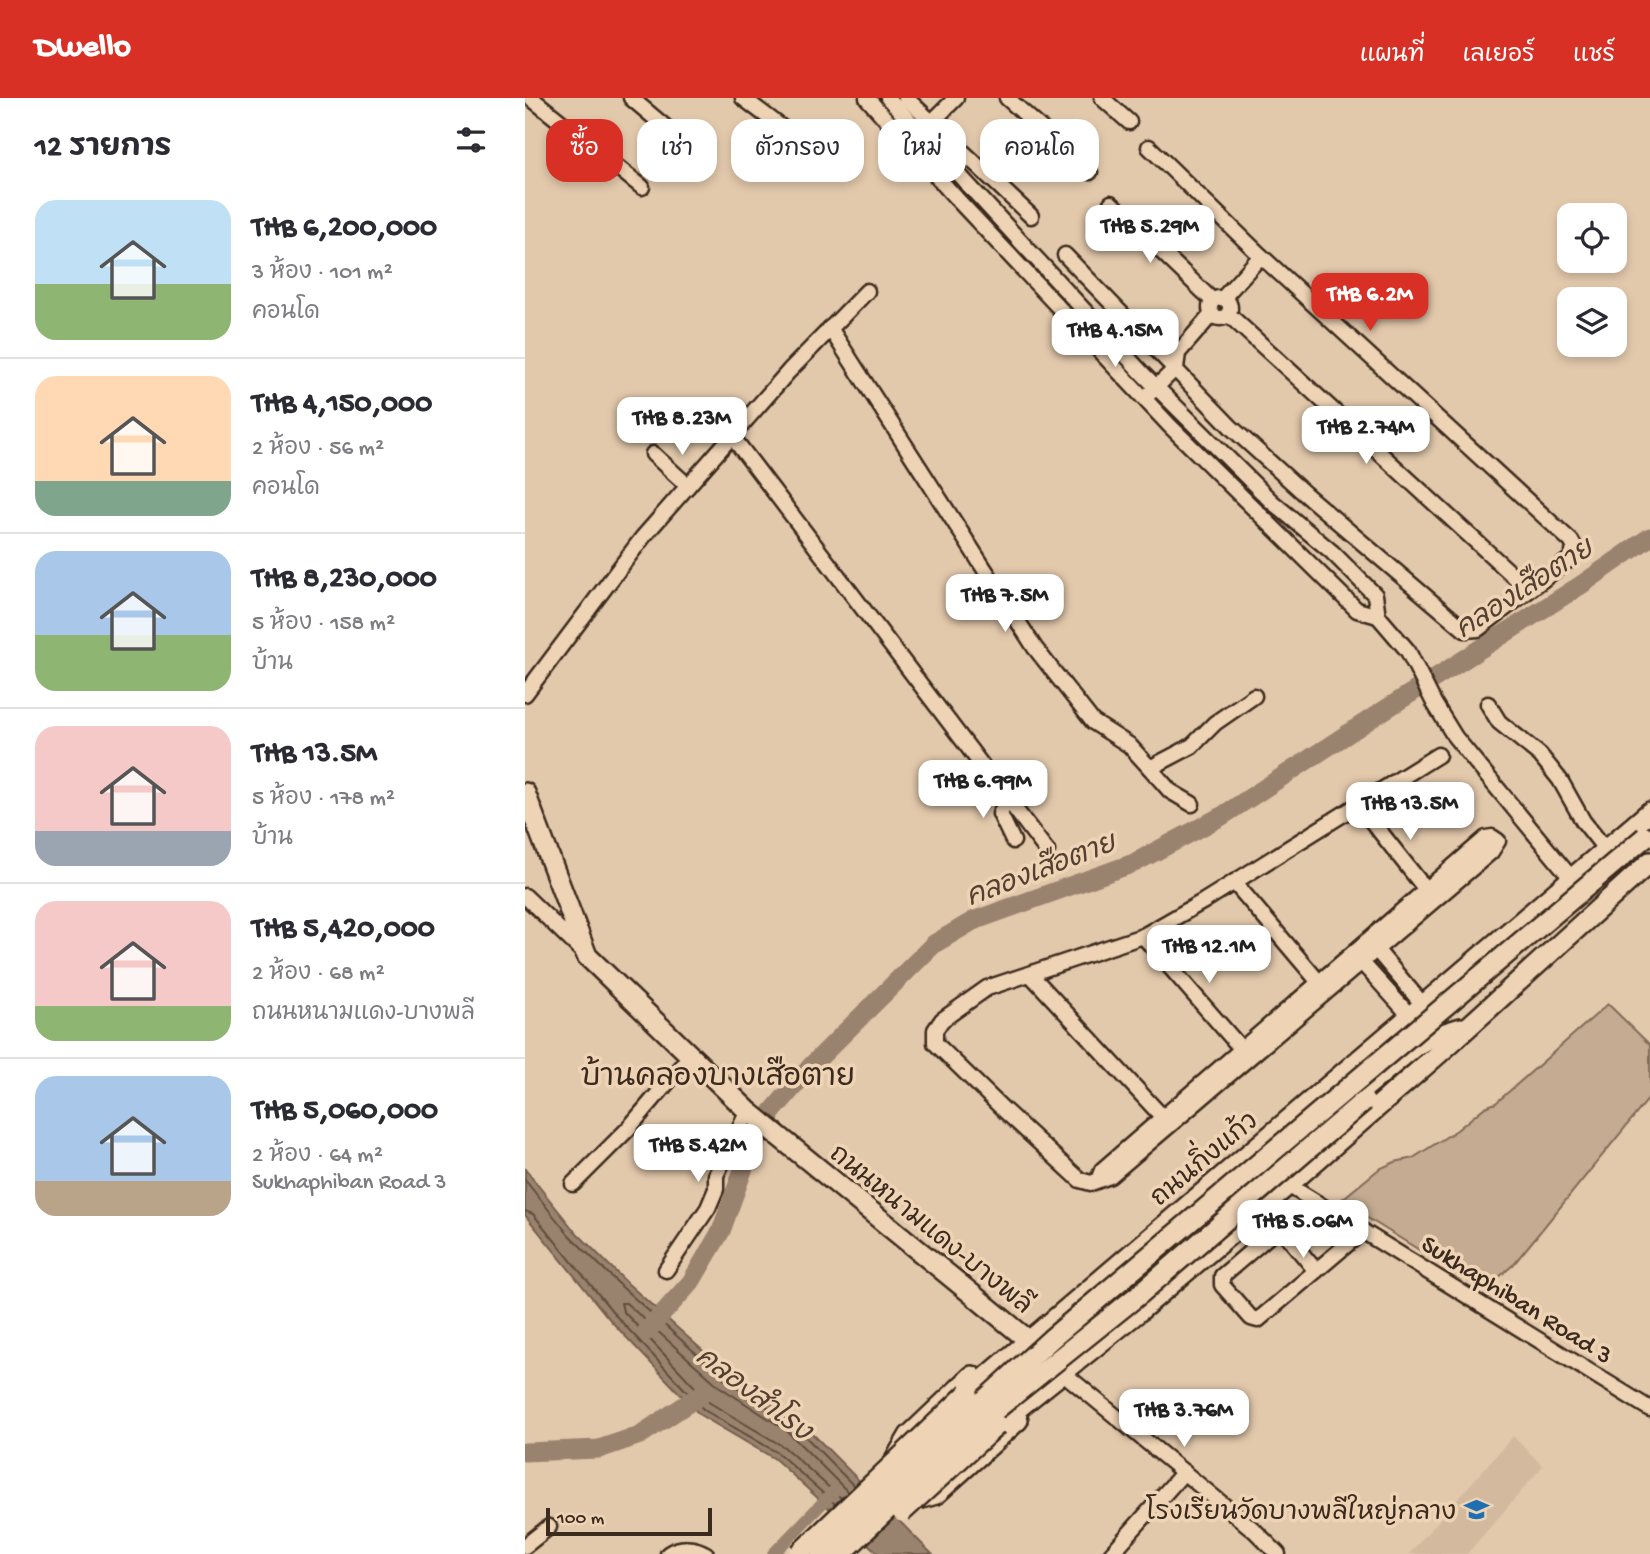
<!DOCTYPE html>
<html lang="th">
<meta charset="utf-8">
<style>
body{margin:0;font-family:"Gochi Hand","Playpen Sans Thai",sans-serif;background:#f7f7f7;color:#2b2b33;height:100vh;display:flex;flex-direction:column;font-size:26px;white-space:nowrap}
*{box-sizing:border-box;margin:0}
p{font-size:23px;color:#7c7c81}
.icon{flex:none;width:38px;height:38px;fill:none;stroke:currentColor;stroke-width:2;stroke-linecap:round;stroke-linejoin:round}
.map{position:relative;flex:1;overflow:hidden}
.side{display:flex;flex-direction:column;background:#fff;width:525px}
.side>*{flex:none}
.guide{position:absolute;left:21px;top:21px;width:665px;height:63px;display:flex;gap:14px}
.tools{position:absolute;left:1032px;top:105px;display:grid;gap:14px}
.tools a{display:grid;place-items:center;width:70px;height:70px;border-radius:14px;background:#fff;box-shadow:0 4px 10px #0003;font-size:35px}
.scale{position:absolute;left:21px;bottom:18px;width:166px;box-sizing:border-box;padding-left:7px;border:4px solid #3b2a1e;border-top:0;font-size:19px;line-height:24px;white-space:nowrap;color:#3b2a1e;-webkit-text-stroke:5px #eed3b5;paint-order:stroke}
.price{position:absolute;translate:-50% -60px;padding:0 16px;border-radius:14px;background:#fff;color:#222;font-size:23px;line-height:46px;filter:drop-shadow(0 2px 4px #0008)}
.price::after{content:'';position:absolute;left:50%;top:42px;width:21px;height:16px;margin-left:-10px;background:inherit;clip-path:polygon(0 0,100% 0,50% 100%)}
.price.current{background:#d93025;color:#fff}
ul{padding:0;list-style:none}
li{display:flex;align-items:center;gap:21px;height:175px;padding:0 35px}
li+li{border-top:2px solid #e1e1e2}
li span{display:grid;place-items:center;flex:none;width:196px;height:140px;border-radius:21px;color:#555}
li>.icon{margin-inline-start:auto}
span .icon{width:84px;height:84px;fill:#fffc;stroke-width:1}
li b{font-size:30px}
h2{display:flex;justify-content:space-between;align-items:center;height:84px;padding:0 35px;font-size:30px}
.pill{padding:0 24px;border-radius:21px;background:#fff;box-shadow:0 4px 10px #0003;font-size:24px;line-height:63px}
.pill.current{background:#d93025;color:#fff}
header{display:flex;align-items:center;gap:42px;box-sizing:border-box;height:98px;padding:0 35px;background:#d93025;color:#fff}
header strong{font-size:33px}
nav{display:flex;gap:38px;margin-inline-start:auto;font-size:24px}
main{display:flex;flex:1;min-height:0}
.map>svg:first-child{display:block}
.built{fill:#d3ba9f}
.green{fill:#c4ab91;stroke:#806a58;stroke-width:2}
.water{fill:#9a836e;stroke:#745f4e;stroke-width:2}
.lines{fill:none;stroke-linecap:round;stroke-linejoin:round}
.shore{stroke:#614e3e;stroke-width:2}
.canal{stroke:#9a836e;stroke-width:12}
.river{stroke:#9a836e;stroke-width:19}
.minor-casing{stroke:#3b2a1e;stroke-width:19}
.major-casing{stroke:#3b2a1e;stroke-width:24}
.minor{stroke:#eed3b5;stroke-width:14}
.major{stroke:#eed3b5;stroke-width:19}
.major-bridge-casing{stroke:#3b2a1e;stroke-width:24;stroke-linecap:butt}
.major-bridge{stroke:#eed3b5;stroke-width:19}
.labels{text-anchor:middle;stroke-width:7;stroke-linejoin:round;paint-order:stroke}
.street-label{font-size:26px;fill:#3b2a1e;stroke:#eed3b5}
.poi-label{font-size:26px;fill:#3b2a1e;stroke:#eed3b5;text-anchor:end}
.water-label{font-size:28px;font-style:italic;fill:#534032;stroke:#eed3b5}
.quarter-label{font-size:30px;fill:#3b2a1e;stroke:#eed3b5}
</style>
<header>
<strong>Dwello</strong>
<nav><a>แผนที่</a><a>เลเยอร์</a><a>แชร์</a></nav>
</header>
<main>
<section class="side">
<h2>12 รายการ<svg class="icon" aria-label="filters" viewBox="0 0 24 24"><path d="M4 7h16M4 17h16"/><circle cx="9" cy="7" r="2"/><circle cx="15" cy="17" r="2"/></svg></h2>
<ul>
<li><span style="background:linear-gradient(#bfe0f5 60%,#8fb573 0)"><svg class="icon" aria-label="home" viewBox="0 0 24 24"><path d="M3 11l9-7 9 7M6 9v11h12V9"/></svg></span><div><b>THB 6,200,000</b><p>3 ห้อง · 101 m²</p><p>คอนโด</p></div></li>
<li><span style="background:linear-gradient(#ffd9b3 75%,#7fa58c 0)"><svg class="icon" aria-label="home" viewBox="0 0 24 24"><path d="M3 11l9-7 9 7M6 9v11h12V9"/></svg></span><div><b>THB 4,150,000</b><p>2 ห้อง · 56 m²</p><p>คอนโด</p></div></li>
<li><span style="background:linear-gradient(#a9c7e8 60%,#8fb573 0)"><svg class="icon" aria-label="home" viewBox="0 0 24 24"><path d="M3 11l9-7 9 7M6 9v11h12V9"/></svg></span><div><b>THB 8,230,000</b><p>5 ห้อง · 158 m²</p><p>บ้าน</p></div></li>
<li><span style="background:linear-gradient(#f6c9c9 75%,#9aa5b1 0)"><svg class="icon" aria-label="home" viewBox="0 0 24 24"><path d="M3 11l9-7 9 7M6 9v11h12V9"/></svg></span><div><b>THB 13.5M</b><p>5 ห้อง · 178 m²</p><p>บ้าน</p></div></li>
<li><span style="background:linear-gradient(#f6c9c9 75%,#8fb573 0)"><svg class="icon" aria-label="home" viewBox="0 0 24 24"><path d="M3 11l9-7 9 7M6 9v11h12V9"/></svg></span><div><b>THB 5,420,000</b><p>2 ห้อง · 68 m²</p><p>ถนนหนามแดง-บางพลี</p></div></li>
<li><span style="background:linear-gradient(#a9c7e8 75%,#b9a48a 0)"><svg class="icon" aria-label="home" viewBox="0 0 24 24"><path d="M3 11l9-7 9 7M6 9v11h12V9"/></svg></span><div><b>THB 5,060,000</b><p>2 ห้อง · 64 m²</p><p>Sukhaphiban Road 3</p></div></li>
</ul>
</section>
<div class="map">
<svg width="1125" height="1456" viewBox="0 0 1125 1456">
<rect width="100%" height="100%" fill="#e3c9ac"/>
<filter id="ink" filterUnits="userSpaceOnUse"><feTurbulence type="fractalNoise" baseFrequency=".0143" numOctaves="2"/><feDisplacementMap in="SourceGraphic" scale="14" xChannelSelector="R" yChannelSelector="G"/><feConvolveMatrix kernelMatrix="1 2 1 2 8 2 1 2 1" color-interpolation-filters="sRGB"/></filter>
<g filter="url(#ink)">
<polygon class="built" points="988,1338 1018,1368 942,1456 884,1456"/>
<polygon class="green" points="1083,906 1125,947 1125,999 988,1167 959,1192 815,1103 854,1071 870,1064 888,1060 932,1032 960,1009 971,1005"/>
<polygon class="water" points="0,1071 48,1131 101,1184 205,1277 271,1319 407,1456 354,1456 250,1361 175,1317 86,1223 0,1117"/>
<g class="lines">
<g class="shore">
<polyline points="0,1082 43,1136 97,1189 201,1282 267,1325 329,1388"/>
<polyline points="0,1113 8,1116 92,1219 179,1312 253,1355 310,1406"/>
<polyline points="316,1400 259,1349 185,1305 98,1213 96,1205 101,1205 195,1289 261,1332 323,1394"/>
</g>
<polyline class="canal" points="248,1456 310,1392"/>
<g class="river">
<polyline points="121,1234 166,1184 196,1133 221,1064 247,1014 287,967 409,846 448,823 609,765 697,718 850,618 1056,487 1125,439"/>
<polyline points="0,1354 74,1351 115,1337 180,1294"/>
</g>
<defs>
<g id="minor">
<polyline points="6,0 117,89"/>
<polyline points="106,0 163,48"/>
<polyline points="218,0 272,41"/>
<polyline points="342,0 431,100 645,328 832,512 853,518"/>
<polyline points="363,0 618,276 746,403 807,454 850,497 853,518 883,553 909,605 930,639 1047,781"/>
<polyline points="381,0 506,118"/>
<polyline points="482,0 565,74"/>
<polyline points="577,0 604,24"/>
<polyline points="407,24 431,0"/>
<polyline points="586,105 688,203"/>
<polyline points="540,157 707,330 780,396 940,532 953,531 1045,461 1050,450 1046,443 736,158 624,49"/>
<polyline points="698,200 736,158"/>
<circle cx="695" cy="210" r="10"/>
<polyline points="703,216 1004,492"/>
<polyline points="305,230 510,550 568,624 604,647 625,670 667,648 690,625 729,598"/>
<polyline points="625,295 651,270 653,255 687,216"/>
<polyline points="206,337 522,753"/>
<polyline points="128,356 163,388"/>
<polyline points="0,596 118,439 264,273 342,193"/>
<polyline points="963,606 974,624 1015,657 1035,682 1058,723 1081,752"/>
<polyline points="625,670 645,693 667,706"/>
<polyline points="482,701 475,716 488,743"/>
<polyline points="834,707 906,798"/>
<polyline points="709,784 798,889"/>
<polyline points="0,798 59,855"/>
<polyline points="618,838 720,955"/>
<polyline points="844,843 899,908"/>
<polyline points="831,858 886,919"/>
<polyline points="505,876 644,1026"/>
<polyline points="573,1082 577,1072 961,740 967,739 973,743 966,754 585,1078 566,1085 555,1082 480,1013 410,945 410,932 417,922 462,890 618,838 679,803 913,657"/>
<polyline points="48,1086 103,1031 165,958"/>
<polyline points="763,1087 1125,1311"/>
<polyline points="141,1172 183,1110 191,1091 191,1077 223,1013"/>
<polyline points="791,1173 759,1134 752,1131 697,1178 697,1187 726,1220 733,1222 838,1133"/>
<polyline points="537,1274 730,1433 753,1456"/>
<polyline points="0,1448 24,1429"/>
<path d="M143,1456C155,1448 170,1449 181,1456"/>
<polyline points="586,1456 659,1374"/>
</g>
<g id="major">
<polyline points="0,695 62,858 223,1013 503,1242"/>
<polyline points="725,1085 890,948 904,940 936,930"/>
<polyline points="443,1295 1125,714"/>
<polyline points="472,1327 612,1215 763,1087 920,950 1125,764"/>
<polyline points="371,1360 384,1338 447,1278"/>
<polyline points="388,1390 397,1400 411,1396 493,1322"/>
</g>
</defs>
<use href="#minor" class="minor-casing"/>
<use href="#major" class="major-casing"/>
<use href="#minor" class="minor"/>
<use href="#major" class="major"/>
<defs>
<g id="major-bridge">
<polyline points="377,1414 472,1327"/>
<polyline points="274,1456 443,1295"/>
<polyline points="296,1456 381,1374 526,1241 1120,739"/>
<polyline points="316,1456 444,1333 616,1195 839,1003"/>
</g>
</defs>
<use href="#major-bridge" class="major-bridge-casing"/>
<use href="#major-bridge" class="major-bridge"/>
</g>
</g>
<defs>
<symbol id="school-bare" viewBox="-9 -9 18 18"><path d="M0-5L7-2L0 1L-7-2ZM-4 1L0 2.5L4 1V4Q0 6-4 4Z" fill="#1f6fb2" stroke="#eed3b5" stroke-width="2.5" paint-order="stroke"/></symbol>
</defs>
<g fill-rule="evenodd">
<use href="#school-bare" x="934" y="1394" width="35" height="35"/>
</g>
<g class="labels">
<g class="street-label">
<text transform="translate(678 1060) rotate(-40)" y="9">ถนนกิ่งแก้ว</text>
<text transform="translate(407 1130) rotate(39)" y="9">ถนนหนามแดง-บางพลี</text>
<text transform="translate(993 1200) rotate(32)" y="9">Sukhaphiban Road 3</text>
</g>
<g class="poi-label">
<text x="931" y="1421">โรงเรียนวัดบางพลีใหญ่กลาง</text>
</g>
<g class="water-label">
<text transform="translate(998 489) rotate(-33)" y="10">คลองเสือตาย</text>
<text transform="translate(515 770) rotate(-21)" y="10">คลองเสือตาย</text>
<text transform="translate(230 1294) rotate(37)" y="10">คลองสำโรง</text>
</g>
<g class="quarter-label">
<text x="193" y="987">บ้านคลองบางเสือตาย</text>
</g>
</g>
</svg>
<div class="tools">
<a><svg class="icon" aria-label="locate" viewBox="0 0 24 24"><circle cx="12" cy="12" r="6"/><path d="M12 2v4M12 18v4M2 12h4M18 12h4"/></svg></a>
<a><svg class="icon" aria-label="layers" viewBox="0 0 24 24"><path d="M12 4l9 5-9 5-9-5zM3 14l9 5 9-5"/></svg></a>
</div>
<div class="scale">100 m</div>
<b class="price" style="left:625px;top:167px">THB 5.29M</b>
<b class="price current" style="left:845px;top:235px">THB 6.2M</b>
<b class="price" style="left:590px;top:271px">THB 4.15M</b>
<b class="price" style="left:157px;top:359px">THB 8.23M</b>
<b class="price" style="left:841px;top:368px">THB 2.74M</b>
<b class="price" style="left:480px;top:536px">THB 7.5M</b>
<b class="price" style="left:458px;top:722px">THB 6.99M</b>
<b class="price" style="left:885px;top:744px">THB 13.5M</b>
<b class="price" style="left:684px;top:887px">THB 12.1M</b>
<b class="price" style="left:173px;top:1086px">THB 5.42M</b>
<b class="price" style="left:778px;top:1162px">THB 5.06M</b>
<b class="price" style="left:659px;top:1351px">THB 3.76M</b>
<div class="guide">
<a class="pill current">ซื้อ</a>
<a class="pill">เช่า</a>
<a class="pill">ตัวกรอง</a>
<a class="pill">ใหม่</a>
<a class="pill">คอนโด</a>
</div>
</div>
</main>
